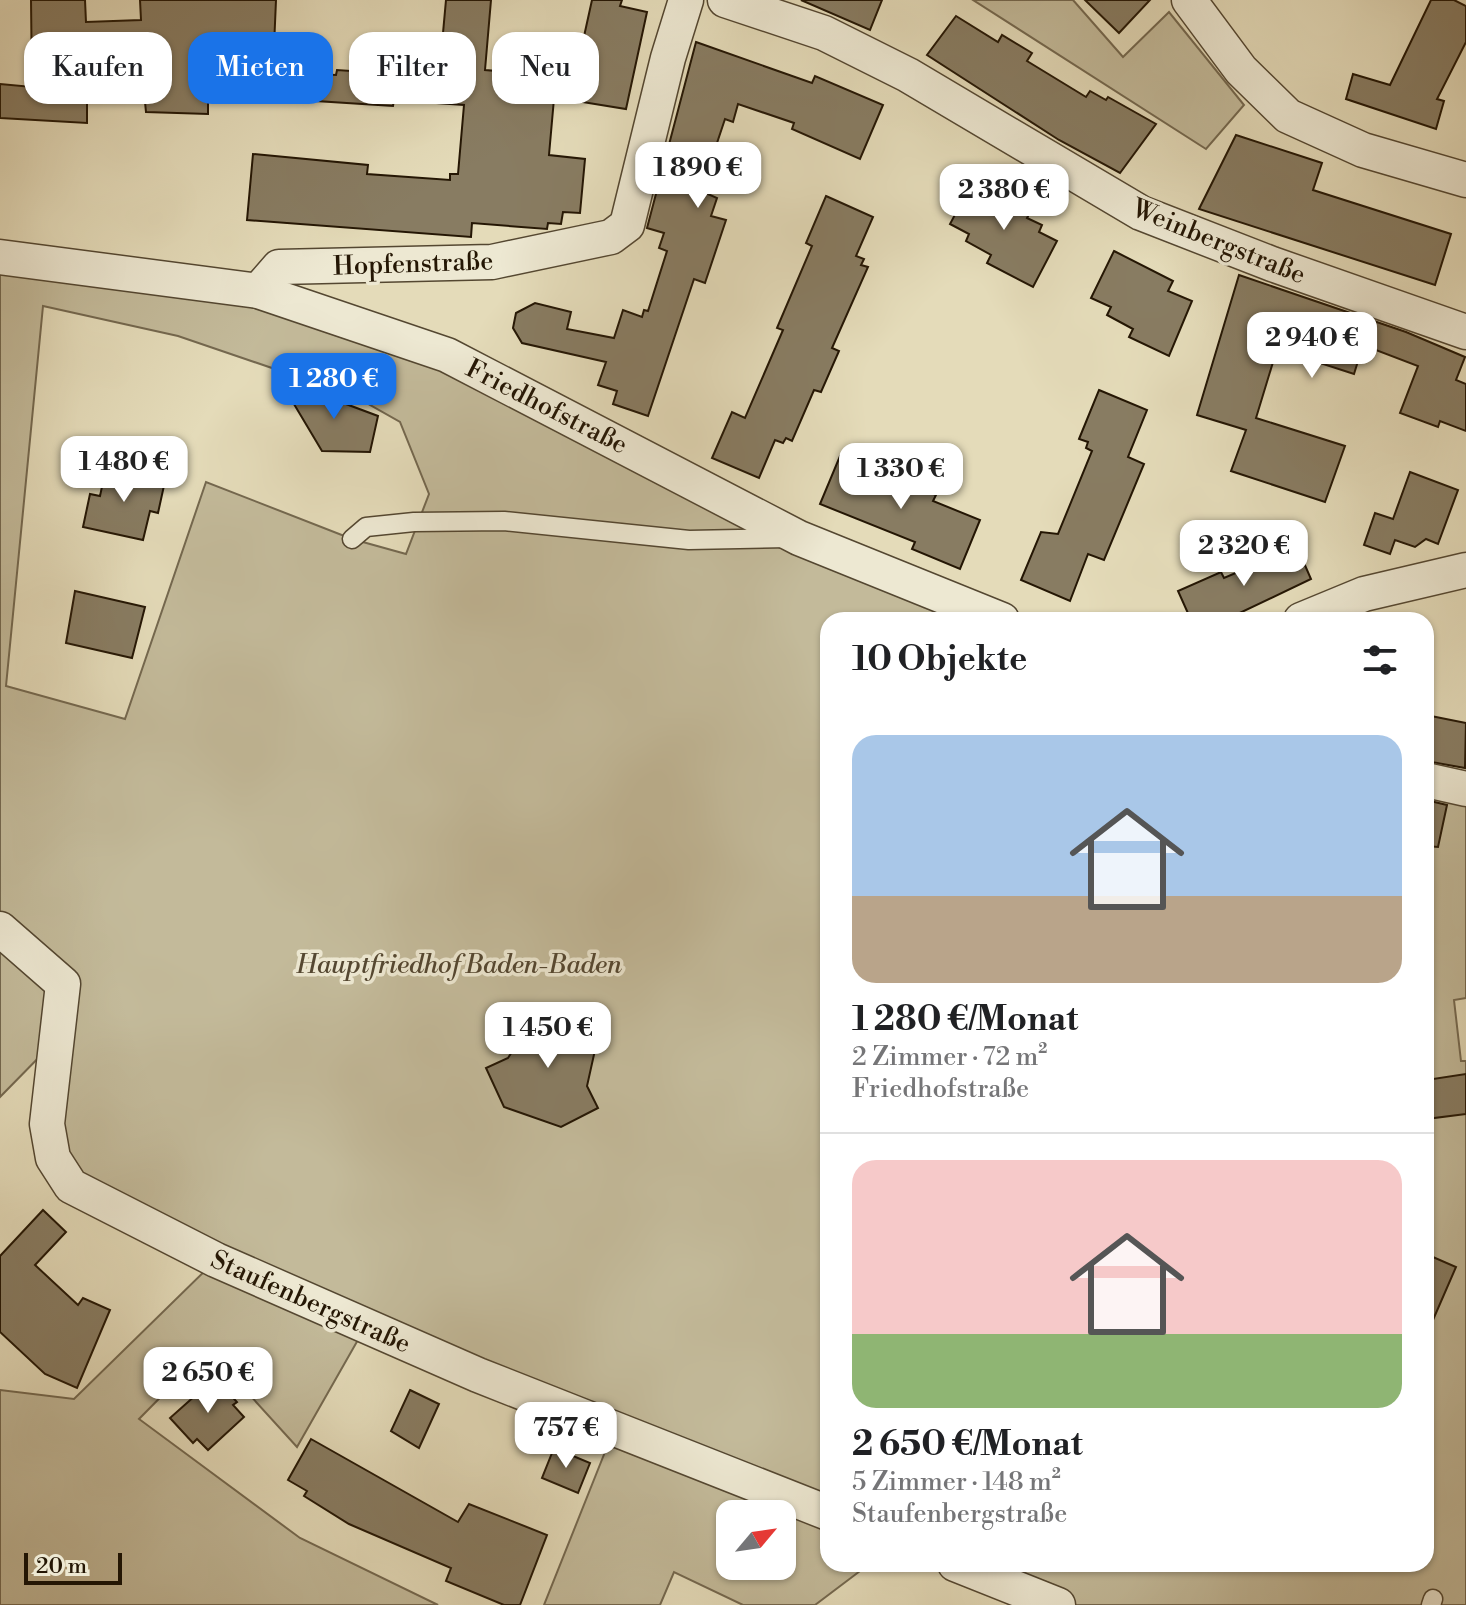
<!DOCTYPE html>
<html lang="de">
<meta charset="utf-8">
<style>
body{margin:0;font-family:"Libre Bodoni",serif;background:#f2f2f2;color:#202124;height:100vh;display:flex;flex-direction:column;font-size:30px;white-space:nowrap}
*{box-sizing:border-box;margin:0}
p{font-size:26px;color:#757577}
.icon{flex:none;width:44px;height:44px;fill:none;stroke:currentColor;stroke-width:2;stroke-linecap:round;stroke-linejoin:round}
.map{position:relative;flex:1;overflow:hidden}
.details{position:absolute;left:820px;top:612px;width:614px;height:960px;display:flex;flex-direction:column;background:#fff;border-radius:24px;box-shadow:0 2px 6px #0004}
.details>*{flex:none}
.top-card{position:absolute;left:24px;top:32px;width:676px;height:72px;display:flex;gap:16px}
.needle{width:52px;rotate:61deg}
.tools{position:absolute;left:716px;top:1500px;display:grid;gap:16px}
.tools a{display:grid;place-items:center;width:80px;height:80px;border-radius:16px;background:#fff;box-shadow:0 2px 6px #0004;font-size:40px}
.scale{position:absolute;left:24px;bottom:20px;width:98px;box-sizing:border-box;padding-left:8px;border:4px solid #241604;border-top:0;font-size:22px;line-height:28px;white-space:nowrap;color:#241604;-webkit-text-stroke:6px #ede8d2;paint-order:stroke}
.price{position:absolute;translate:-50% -68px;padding:0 18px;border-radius:16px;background:#fff;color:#222;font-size:26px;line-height:52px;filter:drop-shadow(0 2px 4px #0008)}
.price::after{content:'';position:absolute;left:50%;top:48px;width:24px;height:18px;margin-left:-12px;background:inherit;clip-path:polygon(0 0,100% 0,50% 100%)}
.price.active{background:#1a73e8;color:#fff}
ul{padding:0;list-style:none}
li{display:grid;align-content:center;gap:16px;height:424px;padding:0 32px}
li+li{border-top:2px solid #e0e0e0}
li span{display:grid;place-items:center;height:248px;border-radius:24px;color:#555}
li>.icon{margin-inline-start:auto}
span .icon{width:144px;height:144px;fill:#fffc;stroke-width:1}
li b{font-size:34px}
h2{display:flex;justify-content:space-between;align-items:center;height:96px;padding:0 32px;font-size:34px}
.chip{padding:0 28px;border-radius:24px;background:#fff;box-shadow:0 2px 6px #0004;font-size:28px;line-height:72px}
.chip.active{background:#1a73e8;color:#fff}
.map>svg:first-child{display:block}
.green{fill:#c3ba9a;stroke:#74684f;stroke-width:2;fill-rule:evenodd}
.building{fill:#887c62;stroke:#241604;stroke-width:2}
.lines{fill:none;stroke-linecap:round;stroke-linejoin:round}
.lane-casing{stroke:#544731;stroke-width:21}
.street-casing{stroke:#544731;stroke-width:37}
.lane{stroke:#ede8d2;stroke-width:18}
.street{stroke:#ede8d2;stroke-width:34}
.labels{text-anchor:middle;stroke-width:7;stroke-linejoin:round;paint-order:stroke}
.street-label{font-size:26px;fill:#241604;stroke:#ede8d2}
.park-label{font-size:26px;font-style:italic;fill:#544731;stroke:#ede8d2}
</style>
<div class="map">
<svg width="1466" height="1605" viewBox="0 0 1466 1605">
<rect width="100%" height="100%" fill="#e4dbb9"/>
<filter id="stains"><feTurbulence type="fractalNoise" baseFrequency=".0025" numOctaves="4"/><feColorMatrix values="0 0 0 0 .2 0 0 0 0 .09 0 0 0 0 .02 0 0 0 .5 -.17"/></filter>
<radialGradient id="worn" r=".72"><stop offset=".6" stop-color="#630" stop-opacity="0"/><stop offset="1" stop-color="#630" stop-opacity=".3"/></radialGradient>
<g class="green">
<polygon points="973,0 1073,0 1123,57 1169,12 1244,105 1206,149"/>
<path d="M0,257L254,284L1002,620H828V1513L367,1324L297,1447L208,1349L139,1419L300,1538L438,1605H0V1390L74,1399L216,1260L71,1186L54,1042L0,1097ZM43,306L178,336L354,396L400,422L429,494L406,554L352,539L206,482L125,719L6,686Z"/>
<polygon points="1426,790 1466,801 1466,998 1454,1000 1461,1061 1466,1061 1466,1605 1058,1605 956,1564 1426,1564"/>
<path d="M609,1442L828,1530V1564L868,1565L815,1605H743L674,1572L660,1605H544ZM730,1514H782V1566H730Z"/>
</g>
<g class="building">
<polygon points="31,0 85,0 86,22 141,20 140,0 276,0 273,70 208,66 208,114 146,112 145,102 87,103 87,123 0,118 0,84 32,87"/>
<polygon points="446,0 491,0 485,70 556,76 549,155 585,159 580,213 563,212 561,224 548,223 547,229 472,223 471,237 247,220 253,154 368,165 367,174 450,180 450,174 458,174 464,105 394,100 393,106 316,101 318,74 336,75 337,70 439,77"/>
<polygon points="592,0 622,0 620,6 647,12 626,109 570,100"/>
<polygon points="801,0 882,0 870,30"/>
<polygon points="1085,0 1150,0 1119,33"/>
<polygon points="1431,0 1454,0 1466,6 1466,42 1437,99 1444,101 1436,129 1346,99 1353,74 1390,85"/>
<polygon points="956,16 998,42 1002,35 1032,53 1027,61 1086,97 1090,91 1106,100 1108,97 1156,124 1120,173 1059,140 927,55"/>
<polygon points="696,42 812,83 815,76 883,105 860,159 792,129 794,123 738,104 733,122 725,119 701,191 717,198 711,216 726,220 705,283 694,279 648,416 613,404 617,391 598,385 606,362 522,343 513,328 516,313 535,303 571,312 567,329 614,338 623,310 642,317 644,310 648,311 667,251 659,248 664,233 647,228"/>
<polygon points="1236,135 1322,163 1313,190 1451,234 1435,285 1199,209"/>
<polygon points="975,177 1032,209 1027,218 1042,225 1039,232 1057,241 1033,287 987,263 991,255 966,241 969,234 950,224"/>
<polygon points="826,196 873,217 856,256 864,259 861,265 868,267 832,348 839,351 821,392 814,390 792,441 786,438 783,443 775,440 759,478 712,458 732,412 745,418 783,330 777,328 812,246 806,243"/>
<polygon points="1114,251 1173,281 1168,291 1192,301 1169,356 1129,337 1133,329 1107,315 1111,307 1091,298"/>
<polygon points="1239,275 1406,332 1465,357 1456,380 1466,384 1466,431 1440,421 1438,427 1400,413 1418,366 1363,345 1354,374 1277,349 1256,418 1345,446 1325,502 1231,471 1246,430 1197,415"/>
<polygon points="279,379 378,416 370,452 322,451"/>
<polygon points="1099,390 1147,410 1128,457 1144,464 1104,560 1088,554 1070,601 1021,580 1041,532 1058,534 1092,451 1086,448 1088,442 1079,439"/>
<polygon points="840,456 936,495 933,501 980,520 960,569 912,549 915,542 820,504"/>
<polygon points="106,468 165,481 158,513 150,511 143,540 83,527 90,494 100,496"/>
<polygon points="1410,472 1458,490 1438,544 1426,539 1415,547 1395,540 1390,554 1364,545 1375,513 1393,519"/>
<polygon points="1297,547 1311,579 1225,620 1191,620 1178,591 1221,572 1224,578"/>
<polygon points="75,591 145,607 132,658 66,643"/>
<polygon points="1426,715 1466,723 1465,768 1426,761"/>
<polygon points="1426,800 1447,805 1438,847 1426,846"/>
<polygon points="562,1011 588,1024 595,1050 587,1086 598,1108 561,1127 504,1107 486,1068 508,1058 526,1030 519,1021"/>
<polygon points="1466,1074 1466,1114 1426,1119 1426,1080"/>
<polygon points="43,1210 66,1232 35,1265 78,1305 83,1298 110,1310 77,1388 45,1374 0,1332 0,1256"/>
<polygon points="1426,1254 1456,1267 1426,1336"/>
<polygon points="215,1378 237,1402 233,1405 244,1417 208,1450 197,1439 193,1443 170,1418"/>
<polygon points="410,1390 439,1404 419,1448 391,1431"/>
<polygon points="311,1439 458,1522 469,1504 547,1535 520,1605 504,1605 446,1581 451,1568 349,1524 304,1496 307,1491 288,1480"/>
<polygon points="554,1448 590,1463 578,1493 542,1478"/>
</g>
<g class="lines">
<defs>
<g id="lane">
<polyline points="352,539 366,527 414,522 504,521 689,540 788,538"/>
<polyline points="1431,1605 1433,1599"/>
</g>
<g id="street">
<polyline points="725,0 824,33 908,75 1141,213 1272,264 1466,332"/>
<polyline points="1189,0 1241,70 1288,116 1363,150 1466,180"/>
<polyline points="0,257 258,291 447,355 799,538 1002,620"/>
<polyline points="258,291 279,267 492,262 611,237 627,225 668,58 686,0"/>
<polyline points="1301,620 1364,594 1466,570"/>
<polyline points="1426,780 1466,789"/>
<polyline points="0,929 63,984 47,1124 53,1158 71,1186 216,1260 478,1375 828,1513"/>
<polyline points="955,1564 1058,1605"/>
</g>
</defs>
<use href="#lane" class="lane-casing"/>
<use href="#street" class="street-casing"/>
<use href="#lane" class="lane"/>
<use href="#street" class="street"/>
</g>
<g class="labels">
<g class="street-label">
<text transform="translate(1219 241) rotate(22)" y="9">Weinbergstraße</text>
<text transform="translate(413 263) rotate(-2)" y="9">Hopfenstraße</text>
<text transform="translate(547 406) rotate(27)" y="9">Friedhofstraße</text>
<text transform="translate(311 1301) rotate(24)" y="9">Staufenbergstraße</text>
</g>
<g class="park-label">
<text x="459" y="973">Hauptfriedhof Baden-Baden</text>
</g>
</g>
<rect width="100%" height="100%" filter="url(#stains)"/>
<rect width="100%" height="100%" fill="url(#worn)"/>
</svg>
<div class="tools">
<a><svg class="needle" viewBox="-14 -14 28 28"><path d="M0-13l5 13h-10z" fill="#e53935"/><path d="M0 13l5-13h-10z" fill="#757577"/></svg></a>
</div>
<div class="scale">20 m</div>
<b class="price" style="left:698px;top:210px">1 890 €</b>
<b class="price" style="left:1004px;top:232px">2 380 €</b>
<b class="price" style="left:1312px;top:380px">2 940 €</b>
<b class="price active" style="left:334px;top:421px">1 280 €</b>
<b class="price" style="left:124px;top:504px">1 480 €</b>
<b class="price" style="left:901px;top:511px">1 330 €</b>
<b class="price" style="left:1244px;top:588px">2 320 €</b>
<b class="price" style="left:548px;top:1070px">1 450 €</b>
<b class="price" style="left:208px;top:1415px">2 650 €</b>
<b class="price" style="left:566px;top:1470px">757 €</b>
<div class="top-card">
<a class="chip">Kaufen</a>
<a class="chip active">Mieten</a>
<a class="chip">Filter</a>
<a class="chip">Neu</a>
</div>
<section class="details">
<h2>10 Objekte<svg class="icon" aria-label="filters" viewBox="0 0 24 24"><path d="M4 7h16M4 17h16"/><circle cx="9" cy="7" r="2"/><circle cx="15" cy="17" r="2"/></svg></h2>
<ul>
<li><span style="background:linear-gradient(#a9c7e8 65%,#b9a48a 0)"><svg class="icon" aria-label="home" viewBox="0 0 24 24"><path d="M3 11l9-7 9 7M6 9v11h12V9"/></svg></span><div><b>1 280 €/Monat</b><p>2 Zimmer · 72 m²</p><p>Friedhofstraße</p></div></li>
<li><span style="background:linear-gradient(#f6c9c9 70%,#8fb573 0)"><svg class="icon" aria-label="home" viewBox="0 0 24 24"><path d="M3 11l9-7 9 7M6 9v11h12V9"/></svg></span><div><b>2 650 €/Monat</b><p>5 Zimmer · 148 m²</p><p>Staufenbergstraße</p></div></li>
</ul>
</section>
</div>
